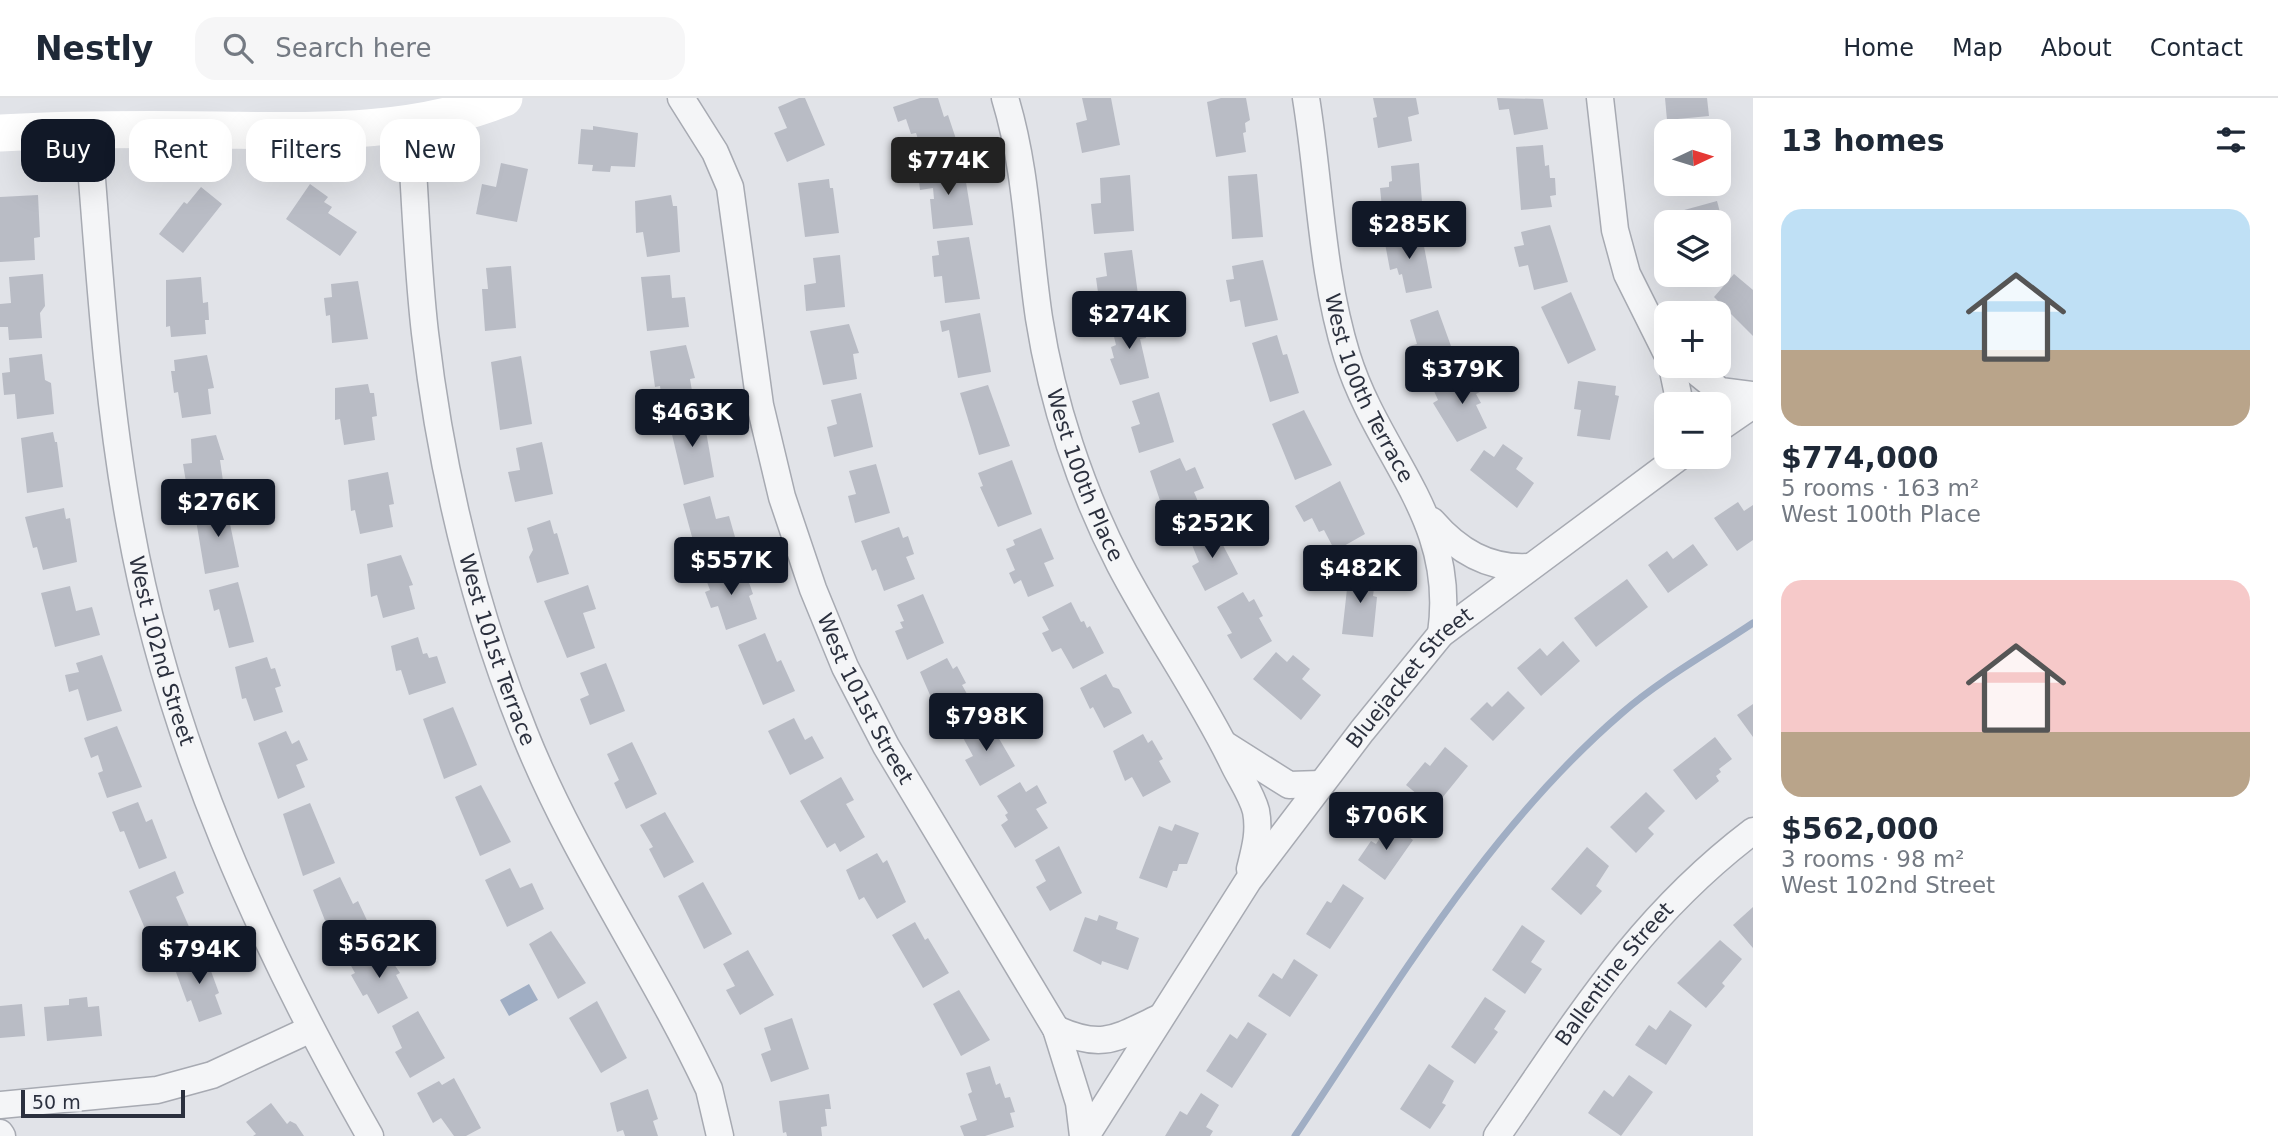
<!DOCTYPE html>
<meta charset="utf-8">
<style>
body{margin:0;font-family:"DejaVu Sans",sans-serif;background:#f6f6f7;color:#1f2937;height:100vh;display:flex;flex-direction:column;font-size:26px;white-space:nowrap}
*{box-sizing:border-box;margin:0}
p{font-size:23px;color:#747a83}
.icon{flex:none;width:38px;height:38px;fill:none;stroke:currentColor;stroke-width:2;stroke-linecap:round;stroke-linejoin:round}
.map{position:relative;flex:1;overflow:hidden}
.sheet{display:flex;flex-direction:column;background:#fff;width:525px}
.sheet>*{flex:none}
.hud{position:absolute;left:21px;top:21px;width:665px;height:63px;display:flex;gap:14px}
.needle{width:46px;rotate:86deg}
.fabs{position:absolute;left:1654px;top:21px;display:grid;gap:14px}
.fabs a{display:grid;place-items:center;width:77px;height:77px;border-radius:14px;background:#fff;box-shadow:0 7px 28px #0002;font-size:35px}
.scale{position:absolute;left:21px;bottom:18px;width:164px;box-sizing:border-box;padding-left:7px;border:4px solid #2b303e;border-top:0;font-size:19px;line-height:24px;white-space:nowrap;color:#2b303e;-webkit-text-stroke:5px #f1f2f6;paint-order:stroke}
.price{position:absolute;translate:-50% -60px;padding:0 16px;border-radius:7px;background:#111827;color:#fff;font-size:23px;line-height:46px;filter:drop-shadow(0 2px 4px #0008)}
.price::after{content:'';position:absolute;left:50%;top:42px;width:21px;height:16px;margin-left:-10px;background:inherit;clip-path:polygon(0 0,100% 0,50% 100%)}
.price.on{background:#222;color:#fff}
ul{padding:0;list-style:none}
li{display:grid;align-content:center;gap:14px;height:371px;padding:0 28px}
li span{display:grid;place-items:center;height:217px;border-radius:21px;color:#555}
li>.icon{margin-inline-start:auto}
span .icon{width:126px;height:126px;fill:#fffc;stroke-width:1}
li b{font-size:30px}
h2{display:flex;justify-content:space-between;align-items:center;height:84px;padding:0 28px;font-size:30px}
.pill{padding:0 24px;border-radius:21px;background:#fff;box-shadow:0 7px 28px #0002;font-size:24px;line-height:63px}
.pill.on{background:#111827;color:#fff}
header{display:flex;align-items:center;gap:42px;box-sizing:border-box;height:98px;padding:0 35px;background:#fff;border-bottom:2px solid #e0e1e3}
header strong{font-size:33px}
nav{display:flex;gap:38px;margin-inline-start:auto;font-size:24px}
.search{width:490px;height:63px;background:#f6f6f7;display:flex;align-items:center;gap:18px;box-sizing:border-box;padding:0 24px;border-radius:21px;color:#747a83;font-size:26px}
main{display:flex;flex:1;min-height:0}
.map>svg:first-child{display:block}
.water{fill:#a0aec4}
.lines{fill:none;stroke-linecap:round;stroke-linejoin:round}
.stream{stroke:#a0aec4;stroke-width:7}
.building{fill:#b9bcc5}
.street-casing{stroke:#a7aab2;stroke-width:29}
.street{stroke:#f4f5f7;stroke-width:26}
.secondary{stroke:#fff;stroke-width:37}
.labels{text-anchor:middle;stroke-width:7;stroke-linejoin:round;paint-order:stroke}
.street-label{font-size:21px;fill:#2b303e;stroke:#f1f2f6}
</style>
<header>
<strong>Nestly</strong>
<div class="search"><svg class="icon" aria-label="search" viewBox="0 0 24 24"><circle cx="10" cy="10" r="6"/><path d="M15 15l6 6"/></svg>Search here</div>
<nav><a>Home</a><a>Map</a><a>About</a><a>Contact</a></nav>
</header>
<main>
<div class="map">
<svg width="1753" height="1038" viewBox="0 0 1753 1038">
<rect width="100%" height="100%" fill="#e1e3e8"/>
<polygon class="water" points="529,886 538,902 509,918 500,902"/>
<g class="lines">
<path class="stream" d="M1295,1038C1394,891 1486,732 1622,615C1661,581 1710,554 1753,525"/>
</g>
<g class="building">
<polygon points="799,0 805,0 825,47 787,64 774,35 787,30 778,9"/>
<polygon points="920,0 938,0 944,19 948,17 959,50 925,62 916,35 911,36 906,21 898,24 893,9"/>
<polygon points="1082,0 1111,0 1120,47 1082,55 1076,25 1087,22"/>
<polygon points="1221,0 1246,0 1250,22 1245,25 1246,34 1243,35 1246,54 1216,59 1207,4"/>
<polygon points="1373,0 1416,0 1419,16 1408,19 1412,43 1378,50 1373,20 1377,19"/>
<polygon points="1497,0 1543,1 1548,31 1514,37 1509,11 1499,12"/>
<polygon points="1665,0 1707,0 1709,18 1667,22"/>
<polygon points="593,28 638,35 635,69 611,68 610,74 592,73 593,67 578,66 581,31 593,32"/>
<polygon points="1543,47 1545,68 1549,67 1550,80 1555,80 1556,97 1550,98 1552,109 1521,112 1516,49"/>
<polygon points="501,65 528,71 517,124 476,116 482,86 496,89"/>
<polygon points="1419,65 1423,117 1383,120 1380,90 1389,89 1389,84 1392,83 1391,68"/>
<polygon points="963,66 973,127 933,131 930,101 934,101 933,90 920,92 918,75"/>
<polygon points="1257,76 1263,139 1232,141 1228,78"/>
<polygon points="1130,77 1134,133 1094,136 1091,106 1101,105 1100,80"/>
<polygon points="829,81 830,90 833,90 839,135 805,139 798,85"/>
<polygon points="310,86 328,99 324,104 332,109 328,115 357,134 340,158 286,121"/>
<polygon points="1671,86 1702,86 1703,93 1672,96"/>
<polygon points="201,89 222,106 183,155 159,136 184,104 187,106"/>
<polygon points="38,97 40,139 34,140 35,162 0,164 0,99"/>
<polygon points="671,97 673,108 677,108 680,154 647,159 643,134 636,135 635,103"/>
<polygon points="1717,103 1725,133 1718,135 1718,124 1680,124 1677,114"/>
<polygon points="1550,127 1568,184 1534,192 1528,167 1519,169 1514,149 1524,147 1521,134"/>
<polygon points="1410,135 1411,140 1422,138 1432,190 1406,195 1402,176 1399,177 1397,170 1390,172 1384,140"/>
<polygon points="969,139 980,201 945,205 942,178 934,179 932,158 939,157 937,143"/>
<polygon points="1718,139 1725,160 1718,162"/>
<polygon points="1132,152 1139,204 1100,209 1096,180 1107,178 1104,155"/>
<polygon points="840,157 845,209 806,213 804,187 816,185 813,160"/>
<polygon points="1263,162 1278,222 1245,229 1240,202 1230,204 1226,182 1234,181 1232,168"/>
<polygon points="511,168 516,230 485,233 482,191 488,191 486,170"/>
<polygon points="43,176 45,208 40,215 42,240 9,242 8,229 0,229 0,206 11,205 9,179"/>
<polygon points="1734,176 1753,192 1753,238 1714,199"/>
<polygon points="670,177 672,200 685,199 689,229 647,233 641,179"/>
<polygon points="201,179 203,205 208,204 209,222 205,222 206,236 171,239 170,228 166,229 166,182"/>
<polygon points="358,183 368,241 332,245 330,217 326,218 324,200 332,199 331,186"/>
<polygon points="1571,194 1596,252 1568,266 1541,209"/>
<polygon points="1438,212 1456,262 1420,274 1410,248 1417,246 1410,222"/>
<polygon points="980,215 991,274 958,280 949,232 942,234 940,223"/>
<polygon points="1141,219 1146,240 1140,241 1149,280 1120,287 1110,261 1114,260 1111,249 1116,247 1111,226"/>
<polygon points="849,226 859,255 853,256 857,281 823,287 810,233"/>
<polygon points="1277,237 1283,257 1287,256 1299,295 1270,304 1252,245"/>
<polygon points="686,247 695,280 690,281 694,305 663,309 660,288 655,289 650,253"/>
<polygon points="42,256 45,282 51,285 54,316 17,321 15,296 4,297 2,275 10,274 9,260"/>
<polygon points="207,257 214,290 208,291 211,316 182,320 178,294 174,295 171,273 175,273 174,262"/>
<polygon points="521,258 532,326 500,332 491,264"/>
<polygon points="1476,272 1486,291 1476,296 1481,305 1476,307 1487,330 1457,344 1433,305 1438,302 1434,293"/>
<polygon points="1578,283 1616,288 1615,297 1619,298 1610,342 1577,338 1581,312 1574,311"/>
<polygon points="368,286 370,295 374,295 377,318 372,319 375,342 344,347 340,321 335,322 335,290"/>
<polygon points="988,287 1010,348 979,357 960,295"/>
<polygon points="1159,294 1174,344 1139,355 1131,329 1140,326 1132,303"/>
<polygon points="861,295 873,349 834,359 827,329 837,326 831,302"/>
<polygon points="1304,312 1332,367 1295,382 1272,326"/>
<polygon points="703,316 714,379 684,387 669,324"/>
<polygon points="53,334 55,344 57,344 63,389 27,395 21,340"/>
<polygon points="216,337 224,362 220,362 224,390 188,396 183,366 192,365 191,341"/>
<polygon points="542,344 553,396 515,404 508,374 520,372 516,350"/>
<polygon points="1503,346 1523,360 1516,371 1534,385 1517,410 1470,372 1484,352 1494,359"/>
<polygon points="1180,360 1186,373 1195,369 1204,390 1194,394 1204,418 1170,432 1150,373"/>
<polygon points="1012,362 1032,416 998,429 980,389 983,388 978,375"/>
<polygon points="876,366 890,415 855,425 848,398 856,396 849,373"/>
<polygon points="388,374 394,406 389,407 393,429 360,436 355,412 351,413 348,382"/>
<polygon points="1340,383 1365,436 1335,453 1324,432 1319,434 1312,420 1304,424 1295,408"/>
<polygon points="710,398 716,421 729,418 737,446 697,457 683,406"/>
<polygon points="1738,404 1744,413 1753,407 1753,442 1737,453 1714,420"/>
<polygon points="237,407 240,423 230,426 239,469 205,476 195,416"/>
<polygon points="64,410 66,421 70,420 77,464 43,472 37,449 33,450 25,419"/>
<polygon points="550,422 554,436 557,435 569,476 537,485 529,459 533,452 527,430"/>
<polygon points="899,429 903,440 908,438 914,456 906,459 915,481 884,493 876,471 872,473 861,443"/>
<polygon points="1041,430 1054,461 1044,465 1054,488 1028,499 1021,482 1014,486 1009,475 1015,472 1006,451 1015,447 1013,442"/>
<polygon points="1214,430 1238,476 1205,493 1192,468 1199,464 1190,442"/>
<polygon points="1693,446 1708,467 1668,495 1648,467 1667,453 1673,461"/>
<polygon points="401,457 413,487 409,488 415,511 383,520 377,497 371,499 367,466"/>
<polygon points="739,467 742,477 746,476 753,496 749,498 757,521 726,532 718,508 711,510 705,494 710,492 705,479"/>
<polygon points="1349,473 1376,476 1373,498 1377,499 1373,539 1342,536"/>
<polygon points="1627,481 1648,509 1596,549 1574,520"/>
<polygon points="238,484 254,544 229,550 219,511 214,513 209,492"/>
<polygon points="588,487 596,511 583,515 595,550 567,560 544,503"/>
<polygon points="70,488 76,513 92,509 100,537 55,549 41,495"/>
<polygon points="1243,494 1249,504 1254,501 1263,518 1259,520 1272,543 1241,561 1227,537 1232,535 1217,509"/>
<polygon points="923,496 944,545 907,562 895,533 903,530 900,524 904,523 897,507"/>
<polygon points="1071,504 1081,524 1084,523 1087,530 1090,528 1104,555 1073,571 1061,550 1052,554 1042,535 1049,532 1042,519"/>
<polygon points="765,535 777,564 781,562 795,593 763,607 738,547"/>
<polygon points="418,539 423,556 427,555 429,560 437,558 446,585 409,597 401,572 396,573 391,548"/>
<polygon points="1563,543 1580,563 1541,598 1517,570 1540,550 1547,558"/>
<polygon points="1276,554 1287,564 1293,557 1310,571 1302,581 1321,597 1301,622 1253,581"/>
<polygon points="102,557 122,613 87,623 78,591 69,594 65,577 79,574 76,565"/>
<polygon points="267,559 271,571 275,570 281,588 275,590 283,614 254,623 246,600 242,601 235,569"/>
<polygon points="947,560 953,571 957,568 966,585 962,587 975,610 943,627 920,574"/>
<polygon points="606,565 625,613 590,627 580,601 589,597 580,575"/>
<polygon points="1106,576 1113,589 1119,591 1132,615 1104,630 1093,609 1090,611 1080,590"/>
<polygon points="1508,593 1525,610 1493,643 1470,621 1487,604 1492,609"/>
<polygon points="1753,606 1753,639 1737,617"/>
<polygon points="453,609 477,667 444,681 423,621"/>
<polygon points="794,620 805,642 812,638 824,660 790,677 768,633"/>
<polygon points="987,620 1015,668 980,688 965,662 973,658 961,636"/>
<polygon points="117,628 142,689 107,700 98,675 103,673 98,657 91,660 84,640"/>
<polygon points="286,633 292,646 299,642 308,662 296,667 305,689 278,701 258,645"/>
<polygon points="1143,636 1148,645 1152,642 1163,661 1159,663 1171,684 1143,699 1132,679 1125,683 1113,653"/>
<polygon points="1715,639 1732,661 1719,671 1721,674 1716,678 1719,683 1696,702 1673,672"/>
<polygon points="632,644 657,696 626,711 614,685 619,682 607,656"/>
<polygon points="1445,649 1468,668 1434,710 1406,687 1425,664 1430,668"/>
<polygon points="841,679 854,702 846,706 865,739 840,754 835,745 827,750 800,703"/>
<polygon points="1020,684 1026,694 1037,687 1047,705 1036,711 1048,730 1015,750 1001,727 1008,722 1005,717 1008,715 997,698"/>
<polygon points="481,687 511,744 480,758 455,699"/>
<polygon points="1646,694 1665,713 1648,730 1654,736 1636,755 1610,729"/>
<polygon points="138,704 146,724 152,721 167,760 139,771 124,733 120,734 112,714"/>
<polygon points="310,705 335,765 303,778 283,716"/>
<polygon points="665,714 694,764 664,780 649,751 653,749 640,727"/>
<polygon points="1390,725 1413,742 1385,782 1358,762 1371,743 1376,746"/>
<polygon points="1175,726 1199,735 1187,766 1179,766 1177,773 1173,773 1167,790 1139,780 1159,728 1172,733"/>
<polygon points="1059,748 1082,795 1050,813 1036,789 1046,783 1035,762"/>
<polygon points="1587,749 1609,768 1596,788 1602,793 1581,817 1551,791"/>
<polygon points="877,755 883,765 887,762 906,804 877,821 864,799 859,802 846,772"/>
<polygon points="510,770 520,790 532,785 544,811 507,829 485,782"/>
<polygon points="175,773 184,795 176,799 190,831 152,847 129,793"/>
<polygon points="340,779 353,806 358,803 371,831 335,848 313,792"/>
<polygon points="703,784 732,836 704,851 678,798"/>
<polygon points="1343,786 1364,800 1330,851 1306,836 1327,803 1331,805"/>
<polygon points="1753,809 1753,850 1733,827"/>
<polygon points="1099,817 1118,824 1116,831 1139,840 1128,872 1102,863 1101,867 1073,853 1085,819 1097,823"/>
<polygon points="915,824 925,842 928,840 949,875 923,890 892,837"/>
<polygon points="1522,827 1545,843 1531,864 1542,871 1525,896 1492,872"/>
<polygon points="551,833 586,885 558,901 529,846"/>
<polygon points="1720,842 1742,861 1722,885 1725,888 1706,910 1677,885"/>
<polygon points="382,848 400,875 396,877 408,900 378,916 367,896 363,898 351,877 355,875 350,866"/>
<polygon points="748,852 774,897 740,917 726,892 735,888 723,866"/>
<polygon points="204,854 219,895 215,897 222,916 199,924 191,902 187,904 173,866"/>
<polygon points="1294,861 1318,877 1290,919 1258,898 1273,875 1282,881"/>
<polygon points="959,892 990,942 961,958 933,906"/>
<polygon points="87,899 88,909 99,908 102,938 47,943 44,909 69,907 69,901"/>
<polygon points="1485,899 1506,913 1494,931 1498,934 1475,966 1451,949"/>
<polygon points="597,903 627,960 601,975 569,920"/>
<polygon points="22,906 25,938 0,940 0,908"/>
<polygon points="1670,912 1692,927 1666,967 1635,947 1649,927 1656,932"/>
<polygon points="418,913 445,960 410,980 395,954 402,950 392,928"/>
<polygon points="792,920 809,971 771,984 761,956 771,952 764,930"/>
<polygon points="1248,924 1267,936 1232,990 1206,973 1230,936 1237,941"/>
<polygon points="1429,966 1454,983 1442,1005 1446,1007 1430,1031 1400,1011"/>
<polygon points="990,968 996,987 1000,985 1005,1000 1010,999 1015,1014 1010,1015 1014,1029 985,1038 964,1038 960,1028 977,1022 968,996 972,994 966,975"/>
<polygon points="1629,977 1653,994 1621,1038 1588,1015 1604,992 1613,999"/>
<polygon points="454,980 481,1030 466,1038 454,1038 441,1020 433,1025 417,995 439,983 442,987"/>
<polygon points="648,991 658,1021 653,1023 658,1038 625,1038 623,1032 617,1034 610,1005"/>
<polygon points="1201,995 1219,1007 1206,1029 1213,1033 1210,1038 1165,1038 1180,1013 1187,1017"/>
<polygon points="829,996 831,1011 825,1011 827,1028 821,1029 822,1038 787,1038 786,1034 783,1035 779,1003"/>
<polygon points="271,1005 287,1026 290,1023 296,1026 304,1038 253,1038 256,1036 246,1024"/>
</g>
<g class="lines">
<defs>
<g id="street">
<path id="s1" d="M681,0L715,54L730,89L760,307L782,399L813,491L845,569L886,648L1056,931L1079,1005L1083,1038"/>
<path id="s2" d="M1005,0C1027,72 1028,146 1039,220C1052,304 1081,392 1120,467C1155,534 1200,597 1233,665C1240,680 1252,697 1256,713C1260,734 1255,751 1250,771"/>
<path id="s3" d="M1306,0C1320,86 1321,174 1347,258C1379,360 1458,420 1441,536"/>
<polyline points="1600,0 1615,132 1627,176 1666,254"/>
<path id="s4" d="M410,24C415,94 417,166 425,235C441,372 473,507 524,634C574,760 652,869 709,991L720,1038"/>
<path id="s5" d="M88,31C99,164 106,296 130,427C169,645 261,847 370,1038"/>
<polyline points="1672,268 1680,306"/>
<polyline points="1689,268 1720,293 1753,297"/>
<polyline points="1718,331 1753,307"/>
<path d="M1432,423C1458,453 1488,471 1528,469"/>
<polyline points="1224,646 1289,687 1321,686"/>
<path d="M1056,931C1103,952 1116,940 1159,920"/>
<polyline points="0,1007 157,992 212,977 311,931"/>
<polyline points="0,1035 2,1038"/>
<path id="s6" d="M1086,1038L1248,783L1362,633L1441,536L1679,359"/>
<path id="s7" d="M1497,1038C1577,922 1638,820 1753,733"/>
</g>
</defs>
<use href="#street" class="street-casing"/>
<use href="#street" class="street"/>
<path class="secondary" d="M0,35C73,31 146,31 219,32C314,33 413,37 504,0"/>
</g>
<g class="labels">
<g class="street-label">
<text dy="7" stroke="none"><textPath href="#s3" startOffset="299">West 100th Terrace</textPath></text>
<text dy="7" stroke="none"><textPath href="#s2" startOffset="387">West 100th Place</textPath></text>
<text dy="7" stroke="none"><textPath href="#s4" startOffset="537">West 101st Terrace</textPath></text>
<text dy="7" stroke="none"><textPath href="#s5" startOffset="528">West 102nd Street</textPath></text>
<text dy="7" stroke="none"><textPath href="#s6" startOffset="562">Bluejacket Street</textPath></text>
<text dy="7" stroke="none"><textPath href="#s1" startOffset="635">West 101st Street</textPath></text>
<text dy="7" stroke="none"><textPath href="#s7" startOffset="200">Ballentine Street</textPath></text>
</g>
</g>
</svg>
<div class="fabs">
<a><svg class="needle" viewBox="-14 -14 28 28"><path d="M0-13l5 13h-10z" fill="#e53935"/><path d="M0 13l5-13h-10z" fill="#747a83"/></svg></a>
<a><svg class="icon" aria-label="layers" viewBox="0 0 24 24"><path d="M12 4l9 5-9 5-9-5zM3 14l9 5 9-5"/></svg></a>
<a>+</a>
<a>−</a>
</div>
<div class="scale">50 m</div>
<b class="price on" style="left:948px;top:99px">$774K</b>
<b class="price" style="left:1409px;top:163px">$285K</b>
<b class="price" style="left:1129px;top:253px">$274K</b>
<b class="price" style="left:1462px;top:308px">$379K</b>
<b class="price" style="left:692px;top:351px">$463K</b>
<b class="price" style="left:218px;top:441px">$276K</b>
<b class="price" style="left:1212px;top:462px">$252K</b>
<b class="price" style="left:731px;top:499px">$557K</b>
<b class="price" style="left:1360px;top:507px">$482K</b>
<b class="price" style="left:986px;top:655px">$798K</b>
<b class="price" style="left:1386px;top:754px">$706K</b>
<b class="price" style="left:379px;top:882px">$562K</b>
<b class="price" style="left:199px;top:888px">$794K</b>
<div class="hud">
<a class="pill on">Buy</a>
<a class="pill">Rent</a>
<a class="pill">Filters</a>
<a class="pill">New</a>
</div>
</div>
<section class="sheet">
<h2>13 homes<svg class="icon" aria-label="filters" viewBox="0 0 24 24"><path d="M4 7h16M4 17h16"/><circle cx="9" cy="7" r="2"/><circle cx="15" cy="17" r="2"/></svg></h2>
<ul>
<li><span style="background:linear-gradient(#bfe0f5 65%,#b9a48a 0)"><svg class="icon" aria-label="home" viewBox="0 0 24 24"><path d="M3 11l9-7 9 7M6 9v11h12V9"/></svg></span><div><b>$774,000</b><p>5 rooms · 163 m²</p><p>West 100th Place</p></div></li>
<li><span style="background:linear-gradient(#f6c9c9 70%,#b9a48a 0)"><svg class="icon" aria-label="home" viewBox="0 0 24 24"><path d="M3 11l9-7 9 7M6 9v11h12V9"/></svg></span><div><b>$562,000</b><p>3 rooms · 98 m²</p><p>West 102nd Street</p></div></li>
</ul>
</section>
</main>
